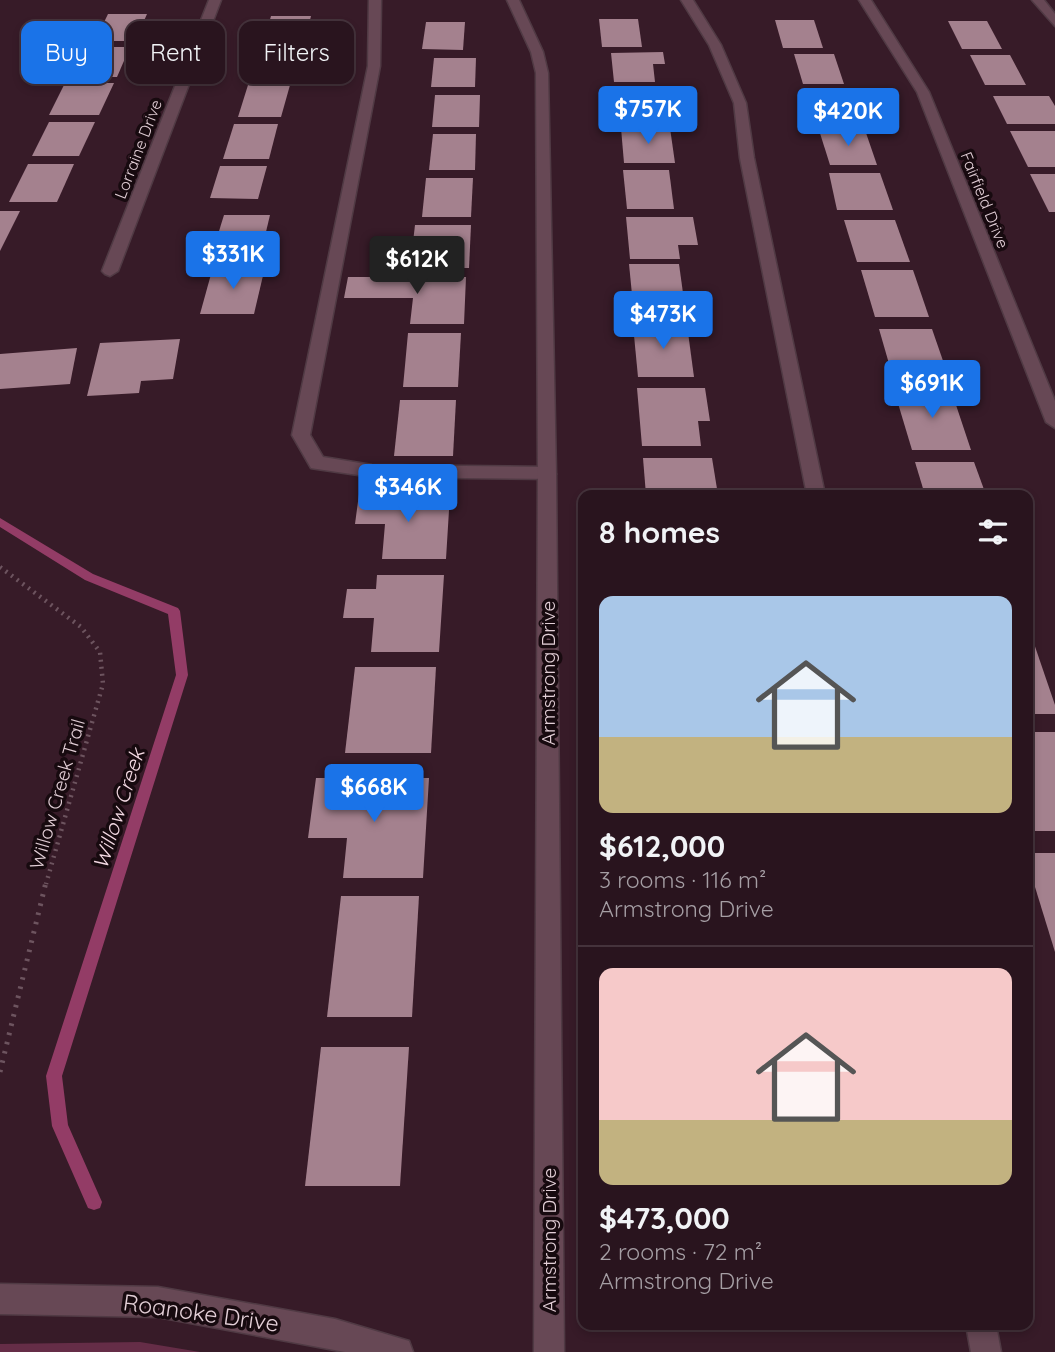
<!DOCTYPE html>
<meta charset="utf-8">
<style>
body{margin:0;font-family:Quicksand,sans-serif;background:#311d27;color:#f1f3f6;height:100vh;display:flex;flex-direction:column;font-size:26px;white-space:nowrap}
*{box-sizing:border-box;margin:0}
p{font-size:23px;color:#a59ea4}
.icon{flex:none;width:38px;height:38px;fill:none;stroke:currentColor;stroke-width:2;stroke-linecap:round;stroke-linejoin:round}
.map{position:relative;flex:1;overflow:hidden}
.sheet{position:absolute;left:578px;top:490px;width:455px;height:840px;display:flex;flex-direction:column;background:#29141e;border-radius:14px;box-shadow:0 4px 10px #0003,0 0 0 2px #45333c}
.sheet>*{flex:none}
.hud{position:absolute;left:21px;top:21px;width:452px;height:63px;display:flex;gap:14px}
.price{position:absolute;translate:-50% -60px;padding:0 16px;border-radius:7px;background:#1a73e8;color:#fff;font-size:23px;line-height:46px;filter:drop-shadow(0 2px 4px #0008)}
.price::after{content:'';position:absolute;left:50%;top:42px;width:21px;height:16px;margin-left:-10px;background:inherit;clip-path:polygon(0 0,100% 0,50% 100%)}
.price.on{background:#222;color:#fff}
ul{padding:0;list-style:none}
li{display:grid;align-content:center;gap:14px;height:371px;padding:0 21px}
li+li{border-top:2px solid #45333c}
li span{display:grid;place-items:center;height:217px;border-radius:14px;color:#555}
li>.icon{margin-inline-start:auto}
span .icon{width:126px;height:126px;fill:#fffc;stroke-width:1}
li b{font-size:30px}
h2{display:flex;justify-content:space-between;align-items:center;height:84px;padding:0 21px;font-size:30px}
.pill{padding:0 24px;border-radius:14px;background:#29141e;box-shadow:0 4px 10px #0003,0 0 0 2px #45333c;font-size:24px;line-height:63px}
.pill.on{background:#1a73e8;color:#fff}
.map>svg:first-child{display:block}
.green{fill:#652d47}
.lines{fill:none;stroke-linecap:round;stroke-linejoin:round}
.stream{fill:#933c66;fill-rule:evenodd}
.building{fill:#a4818e}
.lane-casing{stroke:#503a44;stroke-width:3}
.street-casing{stroke:#503a44;stroke-width:3}
.path-far1{stroke:#6d545f;stroke-width:4.5;stroke-dasharray:2 5;stroke-linecap:butt}
.path{stroke:#6d545f;stroke-width:5;stroke-dasharray:2.5 7;stroke-linecap:butt}
.lane{fill:#674855;fill-rule:evenodd}
.street{fill:#674855;fill-rule:evenodd}
.labels{text-anchor:middle;stroke-width:7;stroke-linejoin:round;paint-order:stroke}
.far-street-label{font-size:16px;fill:#e3cfd7;stroke:#170a0f}
.street-label{font-size:19px;fill:#e3cfd7;stroke:#170a0f}
.water-label{font-size:21px;font-style:italic;fill:#f4dae4;stroke:#170a0f}
.near-street-label{font-size:23px;fill:#e3cfd7;stroke:#170a0f}
</style>
<div class="map">
<svg width="1055" height="1352" viewBox="0 0 1055 1352">
<rect width="100%" height="100%" fill="#371b28"/>
<polygon class="green" points="140,1342 200,1352 0,1352 0,1344"/>
<g class="lines">
<polygon class="stream" points="0,518 93,574 178,608 180,611 188,675 62,1076 68,1125 102,1202 100,1208 94,1210 88,1208 52,1126 46,1076 176,675 168,614 85,580 0,527"/>
</g>
<g class="building">
<polygon points="108,14 147,14 135,41 95,41"/>
<polygon points="271,16 311,16 304,43 263,43"/>
<polygon points="599,19 638,19 642,47 602,47"/>
<polygon points="775,20 814,20 823,48 783,48"/>
<polygon points="948,21 987,21 1002,49 962,49"/>
<polygon points="426,22 465,22 463,50 422,49"/>
<polygon points="91,47 130,47 117,77 76,77"/>
<polygon points="260,49 306,49 298,79 251,79"/>
<polygon points="663,52 665,64 653,64 655,82 614,82 611,53"/>
<polygon points="794,54 834,54 844,84 803,84"/>
<polygon points="970,55 1010,55 1026,85 985,85"/>
<polygon points="434,58 476,58 475,87 431,87"/>
<polygon points="65,83 114,83 99,115 49,115"/>
<polygon points="248,85 290,85 281,117 238,117"/>
<polygon points="617,88 660,89 664,121 620,121"/>
<polygon points="808,91 851,91 863,123 818,123"/>
<polygon points="435,95 480,95 479,127 432,127"/>
<polygon points="993,96 1049,96 1055,106 1055,124 1007,124"/>
<polygon points="49,122 95,122 79,156 32,156"/>
<polygon points="234,124 278,124 269,159 223,159"/>
<polygon points="621,128 670,128 675,163 624,163"/>
<polygon points="819,130 865,130 877,165 830,165"/>
<polygon points="1010,131 1055,131 1055,167 1028,167"/>
<polygon points="433,134 476,134 475,170 429,170"/>
<polygon points="28,164 74,164 57,202 9,202"/>
<polygon points="220,166 267,166 258,199 210,198"/>
<polygon points="623,170 669,170 674,209 627,209"/>
<polygon points="829,173 880,173 893,210 837,210"/>
<polygon points="1030,174 1055,174 1055,212 1049,212"/>
<polygon points="426,178 473,178 471,217 422,217"/>
<polygon points="0,211 20,211 0,251"/>
<polygon points="224,215 270,215 260,257 211,257"/>
<polygon points="626,217 693,217 698,245 678,245 680,259 630,259"/>
<polygon points="844,220 895,220 910,262 857,262"/>
<polygon points="415,225 471,225 469,268 410,268"/>
<polygon points="629,264 679,264 686,315 634,315"/>
<polygon points="213,267 265,267 254,314 200,314"/>
<polygon points="861,270 913,270 929,317 875,317"/>
<polygon points="348,277 466,277 464,324 410,324 413,298 344,298"/>
<polygon points="633,325 687,325 694,377 638,377"/>
<polygon points="879,329 932,329 950,381 894,381"/>
<polygon points="408,333 461,333 458,387 403,387"/>
<polygon points="180,339 173,379 141,381 139,393 87,396 100,343"/>
<polygon points="77,348 70,384 0,389 0,354"/>
<polygon points="637,388 705,388 710,421 698,421 701,446 642,446"/>
<polygon points="894,390 951,390 971,450 912,450"/>
<polygon points="400,400 456,400 453,456 394,456"/>
<polygon points="643,458 712,458 718,495 646,495"/>
<polygon points="915,462 974,462 986,495 925,495"/>
<polygon points="359,494 450,494 446,559 382,559 385,524 355,524"/>
<polygon points="377,575 444,575 439,652 371,652 374,618 343,618 347,589 376,589"/>
<polygon points="1028,626 1055,705 1055,714 1027,714"/>
<polygon points="355,667 436,667 431,753 345,753"/>
<rect x="1027" y="732" width="28" height="99"/>
<polygon points="316,778 429,778 423,878 343,878 347,838 308,838"/>
<polygon points="1027,853 1055,853 1055,952 1027,861"/>
<polygon points="341,896 419,896 412,1017 327,1017"/>
<polygon points="321,1047 409,1047 400,1186 305,1186"/>
</g>
<g class="lines">
<defs>
<g id="lane">
<polygon points="369,0 381,0 380,66 310,435 323,457 372,465 547,467 553,469 556,474 553,479 372,477 317,469 311,468 292,435 368,66"/>
<polygon points="681,0 693,0 721,45 746,103 754,158 825,495 807,495 740,158 734,103 709,45"/>
<polygon points="1032,0 1044,0 1055,14 1055,26"/>
<polygon points="966,1325 996,1325 1001,1352 971,1352"/>
</g>
<g id="street">
<polygon points="209,0 221,0 118,271 110,276 105,274 102,271"/>
<polygon points="507,0 519,0 543,52 548,73 556,474 564,1352 534,1352 538,474 536,73 531,52"/>
<polygon points="859,0 871,0 929,92 1055,401 1055,428 1046,422 917,92"/>
<polygon points="0,1284 158,1287 335,1319 409,1341 413,1352 345,1352 158,1317 0,1314"/>
</g>
</defs>
<use href="#lane" class="lane-casing"/>
<use href="#street" class="street-casing"/>
<polyline class="path-far1" points="0,567 81,627 100,652 103,684 46,884"/>
<polyline class="path" points="0,1072 46,882"/>
<use href="#lane" class="lane"/>
<use href="#street" class="street"/>
</g>
<g class="labels">
<g class="far-street-label">
<text transform="translate(138 149) rotate(-69)" y="6">Lorraine Drive</text>
<text transform="translate(985 200) rotate(68)" y="6">Fairfield Drive</text>
</g>
<g class="street-label">
<text transform="translate(548 673) rotate(-90)" y="7">Armstrong Drive</text>
<text transform="translate(57 794) rotate(-74)" y="7">Willow Creek Trail</text>
<text transform="translate(549 1240) rotate(-90)" y="7">Armstrong Drive</text>
</g>
<g class="water-label">
<text transform="translate(119 809) rotate(-72)" y="7">Willow Creek</text>
</g>
<g class="near-street-label">
<text transform="translate(201 1313) rotate(8)" y="8">Roanoke Drive</text>
</g>
</g>
</svg>
<b class="price" style="left:648px;top:146px">$757K</b>
<b class="price" style="left:848px;top:148px">$420K</b>
<b class="price" style="left:233px;top:291px">$331K</b>
<b class="price on" style="left:417px;top:296px">$612K</b>
<b class="price" style="left:663px;top:351px">$473K</b>
<b class="price" style="left:932px;top:420px">$691K</b>
<b class="price" style="left:408px;top:524px">$346K</b>
<b class="price" style="left:374px;top:824px">$668K</b>
<div class="hud">
<a class="pill on">Buy</a>
<a class="pill">Rent</a>
<a class="pill">Filters</a>
</div>
<section class="sheet">
<h2>8 homes<svg class="icon" aria-label="filters" viewBox="0 0 24 24"><path d="M4 7h16M4 17h16"/><circle cx="9" cy="7" r="2"/><circle cx="15" cy="17" r="2"/></svg></h2>
<ul>
<li><span style="background:linear-gradient(#a9c7e8 65%,#c2b280 0)"><svg class="icon" aria-label="home" viewBox="0 0 24 24"><path d="M3 11l9-7 9 7M6 9v11h12V9"/></svg></span><div><b>$612,000</b><p>3 rooms · 116 m²</p><p>Armstrong Drive</p></div></li>
<li><span style="background:linear-gradient(#f6c9c9 70%,#c2b280 0)"><svg class="icon" aria-label="home" viewBox="0 0 24 24"><path d="M3 11l9-7 9 7M6 9v11h12V9"/></svg></span><div><b>$473,000</b><p>2 rooms · 72 m²</p><p>Armstrong Drive</p></div></li>
</ul>
</section>
</div>
